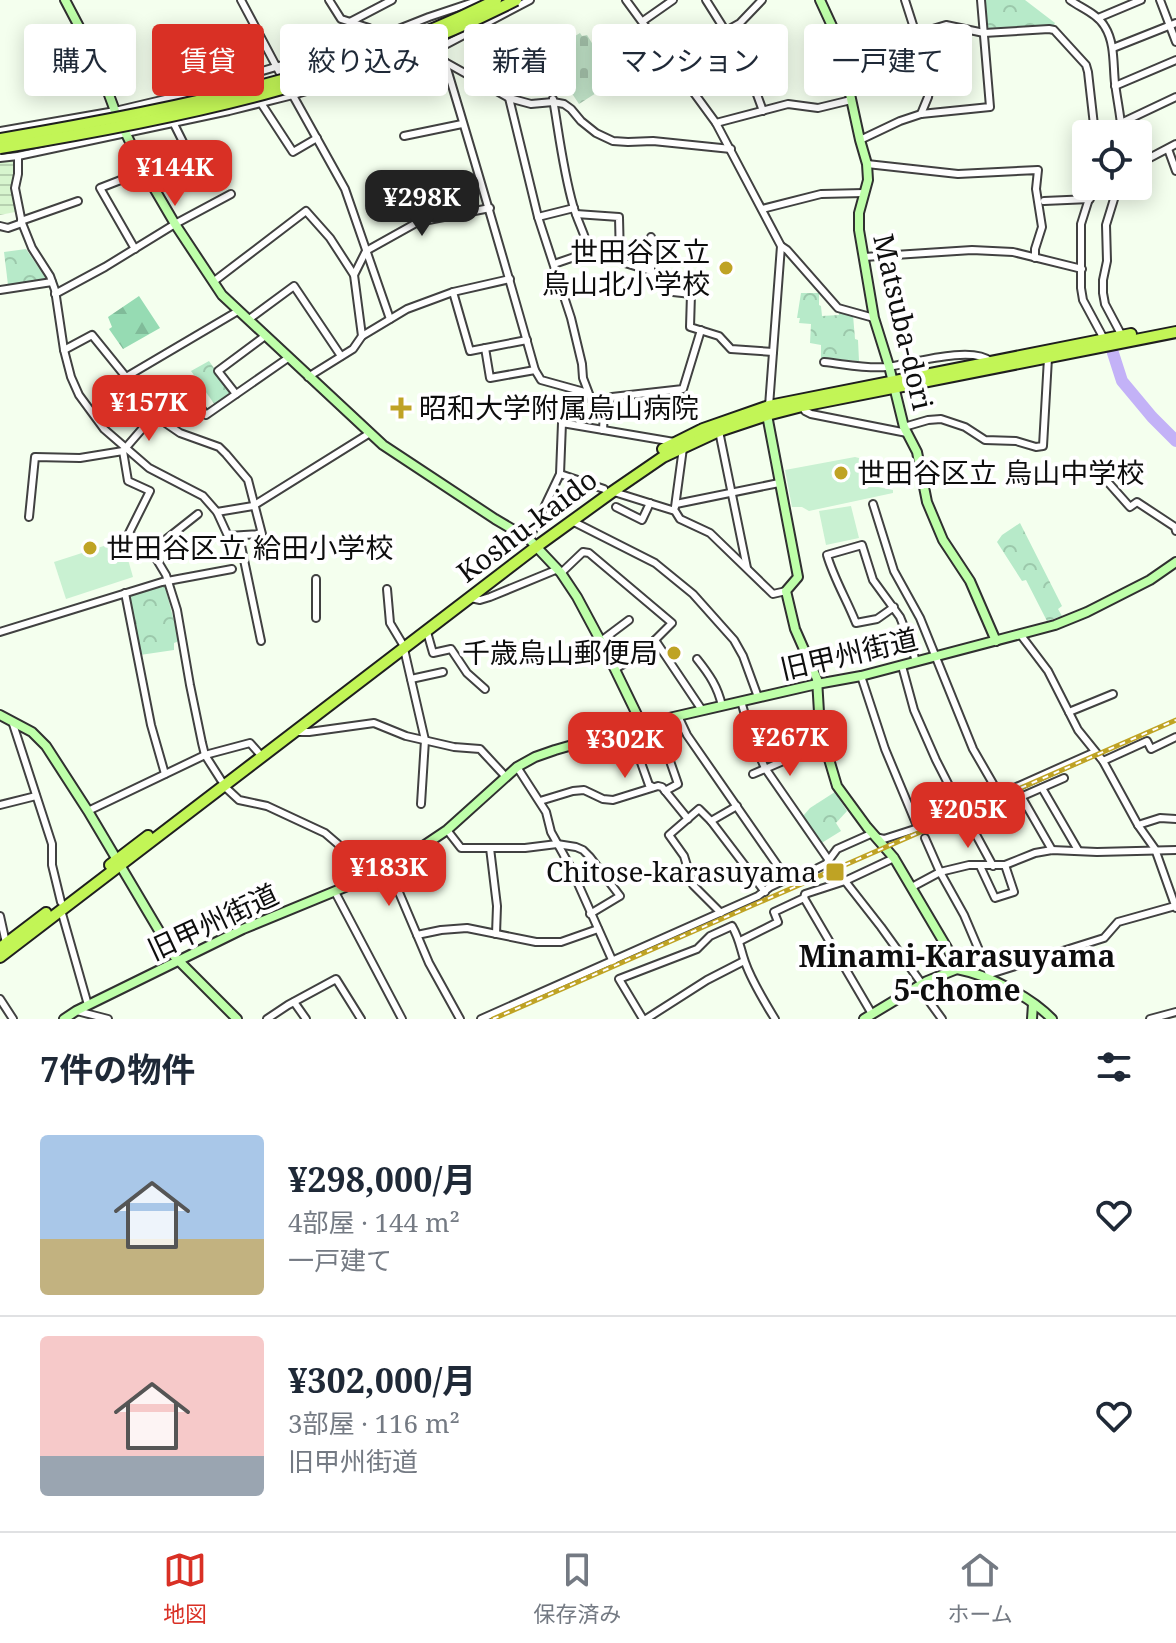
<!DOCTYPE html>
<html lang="ja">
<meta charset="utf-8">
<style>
body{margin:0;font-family:"Noto Serif","Noto Sans JP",serif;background:#f2f2f3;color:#1f2937;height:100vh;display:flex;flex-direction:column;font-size:30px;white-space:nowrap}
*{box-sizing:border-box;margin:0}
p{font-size:26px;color:#747a83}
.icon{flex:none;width:44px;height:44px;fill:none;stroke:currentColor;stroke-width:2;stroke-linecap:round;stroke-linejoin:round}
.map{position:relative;height:1019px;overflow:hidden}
.side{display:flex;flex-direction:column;background:#fff;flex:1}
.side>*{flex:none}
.banner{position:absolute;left:24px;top:24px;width:1128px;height:72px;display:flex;gap:16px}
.buttons{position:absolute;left:1072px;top:120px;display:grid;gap:16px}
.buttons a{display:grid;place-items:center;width:80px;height:80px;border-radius:8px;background:#fff;box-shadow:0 4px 20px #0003;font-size:40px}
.price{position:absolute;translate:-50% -68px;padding:0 18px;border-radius:16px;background:#d93025;color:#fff;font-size:26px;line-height:52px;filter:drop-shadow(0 2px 4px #0008)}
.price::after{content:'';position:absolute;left:50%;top:48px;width:24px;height:18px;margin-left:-12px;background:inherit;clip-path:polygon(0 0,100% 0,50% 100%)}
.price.on{background:#222;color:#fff}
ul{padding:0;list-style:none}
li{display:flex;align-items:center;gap:24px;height:200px;padding:0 40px}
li+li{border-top:2px solid #e0e1e3}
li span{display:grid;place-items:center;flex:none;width:224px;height:160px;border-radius:8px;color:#555}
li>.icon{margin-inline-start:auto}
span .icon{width:96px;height:96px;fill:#fffc;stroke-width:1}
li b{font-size:34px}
h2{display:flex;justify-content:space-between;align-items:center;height:96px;padding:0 40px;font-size:34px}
.chip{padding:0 28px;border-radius:8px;background:#fff;box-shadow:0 4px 20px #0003;font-size:28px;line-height:72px}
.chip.on{background:#d93025;color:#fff}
.tabs{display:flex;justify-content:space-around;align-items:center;height:112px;border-top:2px solid #e0e1e3;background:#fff;font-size:22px;color:#747a83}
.tabs a{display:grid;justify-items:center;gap:4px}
.tabs .on{color:#d93025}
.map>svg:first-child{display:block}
.farmland{fill:url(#farmland-rules)}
.forest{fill:url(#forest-firs)}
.cemetery{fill:url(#cemetery-stones)}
.park{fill:url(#park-crowns)}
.pitch{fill:#c9f1d2}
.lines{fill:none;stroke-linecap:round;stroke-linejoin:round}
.river{stroke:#c3b2f7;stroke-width:12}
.street-casing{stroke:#414141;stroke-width:10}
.secondary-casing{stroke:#303030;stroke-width:12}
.highway-casing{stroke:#1f1f1f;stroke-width:14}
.street{stroke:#fff;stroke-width:6}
.secondary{stroke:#beffa9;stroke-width:8}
.highway{stroke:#c2f556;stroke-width:10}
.rail-casing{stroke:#bfa324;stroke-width:5}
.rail{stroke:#fff;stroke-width:2;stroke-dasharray:6;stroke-linecap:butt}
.highway-bridge-casing{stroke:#1f1f1f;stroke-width:14;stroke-linecap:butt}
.highway-bridge{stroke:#c2f556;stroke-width:10}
.poi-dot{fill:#bfa324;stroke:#fff;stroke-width:3}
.labels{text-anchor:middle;stroke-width:8;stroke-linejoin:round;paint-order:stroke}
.poi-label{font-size:28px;fill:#0e0e0e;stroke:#fff;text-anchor:end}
.street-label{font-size:28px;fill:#0e0e0e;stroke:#fff}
.neighbourhood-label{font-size:30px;font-weight:bold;fill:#0e0e0e;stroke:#fff}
</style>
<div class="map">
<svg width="1176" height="1019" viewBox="0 0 1176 1019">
<defs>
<pattern id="farmland-rules" width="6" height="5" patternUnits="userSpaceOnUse" patternTransform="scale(2)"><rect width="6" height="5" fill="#d7f5ce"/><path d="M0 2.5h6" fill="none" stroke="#b7d1b0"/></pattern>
<pattern id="forest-firs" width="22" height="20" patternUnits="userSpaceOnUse" patternTransform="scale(2)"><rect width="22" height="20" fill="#96dbb3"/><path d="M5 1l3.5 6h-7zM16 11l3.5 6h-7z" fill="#80bb99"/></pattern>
<pattern id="cemetery-stones" width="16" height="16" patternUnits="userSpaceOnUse" patternTransform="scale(2)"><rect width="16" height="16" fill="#bfe1c6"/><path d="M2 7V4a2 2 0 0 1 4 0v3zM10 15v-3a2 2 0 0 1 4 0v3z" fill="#a3c0a9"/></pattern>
<pattern id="park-crowns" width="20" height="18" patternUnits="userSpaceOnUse" patternTransform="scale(2)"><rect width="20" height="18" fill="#b7eac9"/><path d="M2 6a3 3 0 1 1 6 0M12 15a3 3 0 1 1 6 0" fill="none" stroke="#9cc8ab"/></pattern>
</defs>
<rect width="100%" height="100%" fill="#f4ffee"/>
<polygon class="farmland" points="14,159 15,175 12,188 15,212 0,215 0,160"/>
<polygon class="forest" points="139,296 160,328 123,349 109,329 112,327 108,317"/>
<polygon class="cemetery" points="580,33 582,36 587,35 595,48 601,45 621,77 579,104 557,71 571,62 560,45"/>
<g class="park">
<polygon points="985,0 1025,0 1055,23 1054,25 989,28 987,26"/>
<polygon points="26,249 46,278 45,280 8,285 4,252"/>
<polygon points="801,293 819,293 819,305 821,306 822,316 839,315 839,311 853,315 855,339 858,340 859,361 821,358 821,345 810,343 811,324 799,323 800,318 797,318"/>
<polygon points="209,361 232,394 215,405 191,371"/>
<polygon points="1020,523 1062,606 1058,609 1062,616 1047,621 1026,580 1022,581 997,542 1002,535"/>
<polygon points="165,586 179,641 174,643 174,650 140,655 128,596"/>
<polygon points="838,790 840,794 838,797 847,811 836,823 841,831 820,844 803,816 810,808"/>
</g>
<g class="pitch">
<polygon points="855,457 875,462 879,478 878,487 893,490 893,493 809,511 802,507 792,507 785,470"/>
<polygon points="851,506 859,538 826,545 819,511"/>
<polygon points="113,543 127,556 133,577 66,599 54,562"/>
</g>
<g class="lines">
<polyline class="river" points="1113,353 1122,381 1152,417 1176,441"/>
<defs>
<g id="street">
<polyline points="241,0 283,79"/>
<polyline points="329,0 341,19 369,28 397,44"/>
<polyline points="626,0 716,123 781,246 769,406"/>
<polyline points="706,0 745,62 763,111"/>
<polyline points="905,0 931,81 928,97 921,114"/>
<path d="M1070,0C1081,8 1098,14 1105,27C1115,43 1113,65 1115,83C1117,100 1121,117 1122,134"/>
<polyline points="1160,0 1176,42"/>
<polyline points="1098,18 1141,0"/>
<polyline points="643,21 673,0"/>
<polyline points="350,22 392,0"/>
<polyline points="724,32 740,23 762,0"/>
<polyline points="916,34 946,25 984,33 1049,29 1054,30 1086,65 1088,72 1095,134"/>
<polyline points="407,48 445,62 509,98 531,104 553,102 564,104 571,109 581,121 596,133 613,141 628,142 653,141 731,149"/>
<polyline points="1113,48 1176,23"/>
<polyline points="168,56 180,86"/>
<path d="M445,62C476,165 506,267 535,370L541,380L588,393"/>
<polyline points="1115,86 1176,60"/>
<polyline points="291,92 345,189 390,319"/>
<polyline points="695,92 748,73"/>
<polyline points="169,98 180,86 208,75 202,56 259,35"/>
<polyline points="509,98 538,217 571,318 582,364 583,378 591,399 604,411 603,430"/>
<path d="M553,99C559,134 563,170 573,205C577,221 586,235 589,252"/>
<polyline points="261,103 293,152 317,138"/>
<polyline points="716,123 788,104 818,108 851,100"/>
<polyline points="1121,123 1176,97"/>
<polyline points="0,131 115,111 174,97 381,36 429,17 480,0"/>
<polyline points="404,136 462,124"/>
<polyline points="860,140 900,121 921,114 990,107 981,0"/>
<polyline points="1168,149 1176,171"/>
<polyline points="18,156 18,174 15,188 22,223 32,248 50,276 55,290 64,350 71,377 79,395 104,429 149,468 203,496 217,512 228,536 262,534 248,480 226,454 219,447 180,433 164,422 155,414 126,377"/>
<polyline points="0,158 18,156 229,111 293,95 424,56 530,0"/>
<polyline points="867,164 958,174 1038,170 1036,189 1042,227 1035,249 1035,258"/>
<polyline points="1138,164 1176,144"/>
<polyline points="150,182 189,162 191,158 174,124"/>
<polyline points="1093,186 1081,224 1081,288 1083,300 1104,339"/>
<polyline points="1118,186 1106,225 1107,261 1103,280 1103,293 1105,304 1122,336"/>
<polyline points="1044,201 1090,199"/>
<polyline points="762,209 821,194 864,193"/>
<polyline points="576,214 619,217 620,260"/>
<polyline points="538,217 574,208"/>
<polyline points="21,221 78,201"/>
<polyline points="0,226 8,228 22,223"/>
<polyline points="651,237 651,271 665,288 673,292 691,294 690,327 719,336 731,349 773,352"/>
<polyline points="781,246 787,250 838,308 874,318"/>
<polyline points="135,249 100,188 144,171"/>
<polyline points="864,257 972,250 1013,252 1082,269"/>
<polyline points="554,264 589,252 651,271"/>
<polyline points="354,275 366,251 418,222 490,208"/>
<polyline points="213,282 306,211 330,238 354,275 362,336 353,349 308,377"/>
<polyline points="0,290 52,282"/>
<polyline points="453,292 470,351 527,340"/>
<polyline points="55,294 105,267 175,224 231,194"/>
<polyline points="248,320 294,286 341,356"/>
<polyline points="362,336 407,309 453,292 510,279"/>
<polyline points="485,348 490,378 535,370"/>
<polyline points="64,350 92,335 126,377 238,311"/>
<path d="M824,362C844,364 866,369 887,367C910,364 972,345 990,361"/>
<polyline points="187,389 206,415 288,358"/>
<polyline points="236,394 218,371 265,336"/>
<polyline points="802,406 805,411 811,414 907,433"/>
<polyline points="604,411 612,397 683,389 701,330"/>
<polyline points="904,427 928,420 941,419 965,427 985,440 1016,441 1036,447 1043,446 1048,358"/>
<polyline points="719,431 747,568"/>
<polyline points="123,451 128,481 150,491 129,533 157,560 166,575 177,610 190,685 202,743 205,755 221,780"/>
<polyline points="560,474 604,489"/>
<polyline points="1106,480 1130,507 1137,502 1175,527 1176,531"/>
<polyline points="614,492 675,511 680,519 710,533 773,594 786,591"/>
<polyline points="676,504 779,483"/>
<polyline points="873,504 894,571 920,618 973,749 999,794"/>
<polyline points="616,507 642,520 650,503"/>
<polyline points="675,507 683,448"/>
<polyline points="217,512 253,506 370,433"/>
<polyline points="29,517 35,457 80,458 123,451 155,414"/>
<polyline points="572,521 655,563 693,594 734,640 743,656 758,697"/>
<polyline points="239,536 261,641"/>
<polyline points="529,539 560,474 562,423 674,442"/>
<polyline points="150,552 198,514"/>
<polyline points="561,573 583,552 589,553 672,623 655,640"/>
<polyline points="316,579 316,618"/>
<polyline points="387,589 390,623 402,643"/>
<polyline points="125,593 151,725 165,774"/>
<polyline points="471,598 480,600 490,597 558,569"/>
<path d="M894,607L877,619L856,623C847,600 834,579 827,555L862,545L873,580L900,617L911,644L916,662"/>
<polyline points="0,632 162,582 232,569"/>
<polyline points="427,632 433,653 451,649 467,673 485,689"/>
<polyline points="1020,634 1048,671 1078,730 1103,761 1138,825 1155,849 1176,908"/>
<polyline points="601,641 629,620"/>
<polyline points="404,649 425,740 421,804"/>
<path d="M697,659C709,674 718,687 722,706"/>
<polyline points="902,666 914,710 936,760 962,811"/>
<polyline points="615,669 633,659 655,640 702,710"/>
<polyline points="861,676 885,749 918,828"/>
<polyline points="411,679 443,672"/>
<polyline points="741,701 752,739 765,768 828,859"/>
<polyline points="1069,712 1113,694"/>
<polyline points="678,716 687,735 787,879"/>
<polyline points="12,721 52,844 52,865 61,902"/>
<polyline points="656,721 678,784 665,791"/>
<polyline points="629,729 649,785 653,787"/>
<polyline points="297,732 309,732 374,723 406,736 454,747 480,749 506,777"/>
<polyline points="1103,761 1147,741 1151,749 1176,737"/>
<polyline points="517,767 546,812 551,832 571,868 613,962"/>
<polyline points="753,774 823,744"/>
<polyline points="224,786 239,800 267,806 325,833 353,857 372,876"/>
<polyline points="1042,788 1078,850"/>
<polyline points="1021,796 1052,850"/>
<polyline points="540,801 573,791 584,790 603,799 613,800 658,786 662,787 688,819"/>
<polyline points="0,805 36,796"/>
<polyline points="88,811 205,755 250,743 258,752"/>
<polyline points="711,821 737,806"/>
<polyline points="1138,825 1160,818 1176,819"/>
<polyline points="447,830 461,848 525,848 557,844 576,847 583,850 590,857 620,896 590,914"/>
<polyline points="875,837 884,839 940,821 1095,752"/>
<polyline points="925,838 940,872 964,915 990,976"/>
<polyline points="490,848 497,906 496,934"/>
<polyline points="980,866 995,898 1014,892 1005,865"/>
<polyline points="993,866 968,820 1064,778"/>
<polyline points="389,869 429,963 460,1019"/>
<polyline points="845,881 881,927 922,984"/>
<polyline points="912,887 940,872 969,865 1005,865 1035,853 1052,850 1097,852 1176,850"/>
<polyline points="335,892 402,1019"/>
<polyline points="804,898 872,1014"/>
<polyline points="61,910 88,1005"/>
<polyline points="721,913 693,885 684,856 669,835 699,809 711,821 765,892"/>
<polyline points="0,916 6,943"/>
<polyline points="417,935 441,930 467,928 536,942 561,942 598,929"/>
<polyline points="740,941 778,922 774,912 804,898 805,894 845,881 894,858"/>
<polyline points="990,974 1104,938 1118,922 1175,906"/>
<polyline points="918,986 942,1019"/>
<polyline points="0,999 13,1019"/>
<polyline points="294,1002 306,1019"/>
<polyline points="77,1011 108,1019"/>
<polyline points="267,1019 288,1005 336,979 361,1019"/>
<polyline points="481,1019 758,896 770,887 787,879 792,881 826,864 837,849 873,833"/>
<path d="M643,1019L619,979L697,949L710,936L732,926C740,940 740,948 745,962C752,982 764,1001 775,1019"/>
<polyline points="646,1019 707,980 744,961"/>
<polyline points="1150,1019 1176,1012"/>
</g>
<g id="secondary">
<polyline points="65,0 95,57 115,111 144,171 175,224 222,295 383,445 495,519 529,539 561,573 577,597 607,653 642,725"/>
<polyline points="820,0 838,39 860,140 867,164 868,180 859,213 859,230 874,318 889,366 904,427 917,452 927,502 943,540 970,581 996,641"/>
<polyline points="768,410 767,415 798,577 786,591 795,629 817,679 820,729 837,786 867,827 894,858 956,963 957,969"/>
<polyline points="0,715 32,732 46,746 88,811 174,956 237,1019"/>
<path d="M957,969C988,975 1030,996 1052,1019"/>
<polyline points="64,1019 76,1011 243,929 389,869 447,830 517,767 535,757 555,750 656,721 817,684 861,676 1055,625 1087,612 1150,580 1176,562"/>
<polyline points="864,1019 927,981 957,969"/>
<polyline points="1032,1019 1033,1004"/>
</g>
<g id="highway">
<polyline points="663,449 703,429 769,406 1131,334"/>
<polyline points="110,865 148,836"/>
<polyline points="0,948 46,913"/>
<polyline points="0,957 536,547 612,492 663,457 719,431 767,415 802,406 1176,332"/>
</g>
</defs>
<use href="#street" class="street-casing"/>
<use href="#secondary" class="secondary-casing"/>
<use href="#highway" class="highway-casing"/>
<use href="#street" class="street"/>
<use href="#secondary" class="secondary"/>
<use href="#highway" class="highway"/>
<defs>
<polyline id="rail" points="493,1019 1176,720"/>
</defs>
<use href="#rail" class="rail-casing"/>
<use href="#rail" class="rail"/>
<defs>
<g id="highway-bridge">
<path d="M0,139C164,111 347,76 496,0"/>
<path d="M0,148C176,119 356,82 516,0"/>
</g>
</defs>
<use href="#highway-bridge" class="highway-bridge-casing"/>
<use href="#highway-bridge" class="highway-bridge"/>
</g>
<g class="poi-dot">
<circle cx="726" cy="268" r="8"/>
<path d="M397 396h8v8h8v8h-8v8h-8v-8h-8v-8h8z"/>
<circle cx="841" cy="473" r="8"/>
<circle cx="90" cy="548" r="8"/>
<circle cx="674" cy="653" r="8"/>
<rect x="825" y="862" width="20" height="20" rx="4"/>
</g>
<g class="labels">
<g class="poi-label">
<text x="710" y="262">世田谷区立<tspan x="710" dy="32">烏山北小学校</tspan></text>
<text x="419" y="418" text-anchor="start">昭和大学附属烏山病院</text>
<text x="857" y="483" text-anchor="start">世田谷区立 烏山中学校</text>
<text x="106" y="558" text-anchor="start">世田谷区立 給田小学校</text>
<text x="658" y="663">千歳烏山郵便局</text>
<text x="817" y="882">Chitose-karasuyama</text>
</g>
<g class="street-label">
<text transform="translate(903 322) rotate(77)" y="10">Matsuba-dori</text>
<text transform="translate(527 526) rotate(-37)" y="10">Koshu-kaido</text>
<text transform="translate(849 654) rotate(-13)" y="10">旧甲州街道</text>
<text transform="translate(213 922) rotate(-25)" y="10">旧甲州街道</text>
</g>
<g class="neighbourhood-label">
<text x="957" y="967">Minami-Karasuyama<tspan x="957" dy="34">5-chome</tspan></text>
</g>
</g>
</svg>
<div class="buttons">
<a><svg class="icon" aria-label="locate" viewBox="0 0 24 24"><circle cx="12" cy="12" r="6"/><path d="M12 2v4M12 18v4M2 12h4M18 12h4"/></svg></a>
</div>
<b class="price" style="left:175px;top:208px">¥144K</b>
<b class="price on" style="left:422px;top:238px">¥298K</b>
<b class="price" style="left:149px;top:443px">¥157K</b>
<b class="price" style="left:790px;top:778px">¥267K</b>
<b class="price" style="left:625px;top:780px">¥302K</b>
<b class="price" style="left:968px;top:850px">¥205K</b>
<b class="price" style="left:389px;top:908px">¥183K</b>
<div class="banner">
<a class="chip">購入</a>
<a class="chip on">賃貸</a>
<a class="chip">絞り込み</a>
<a class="chip">新着</a>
<a class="chip">マンション</a>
<a class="chip">一戸建て</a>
</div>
</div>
<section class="side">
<h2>7件の物件<svg class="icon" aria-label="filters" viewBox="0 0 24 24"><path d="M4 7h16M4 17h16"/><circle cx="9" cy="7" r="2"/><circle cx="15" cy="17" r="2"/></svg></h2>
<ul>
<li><span style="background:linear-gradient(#a9c7e8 65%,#c2b280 0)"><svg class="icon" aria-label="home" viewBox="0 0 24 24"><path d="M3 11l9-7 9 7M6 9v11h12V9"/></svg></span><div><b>¥298,000/月</b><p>4部屋 · 144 m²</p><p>一戸建て</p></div><svg class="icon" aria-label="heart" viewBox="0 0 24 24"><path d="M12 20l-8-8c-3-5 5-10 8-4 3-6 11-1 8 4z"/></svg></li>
<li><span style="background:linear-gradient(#f6c9c9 75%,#9aa5b1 0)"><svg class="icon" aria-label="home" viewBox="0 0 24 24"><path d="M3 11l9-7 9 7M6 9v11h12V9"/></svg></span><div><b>¥302,000/月</b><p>3部屋 · 116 m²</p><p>旧甲州街道</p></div><svg class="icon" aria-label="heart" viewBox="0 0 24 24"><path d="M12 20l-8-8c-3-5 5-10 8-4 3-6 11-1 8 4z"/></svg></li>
</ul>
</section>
<nav class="tabs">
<a class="on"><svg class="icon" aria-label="map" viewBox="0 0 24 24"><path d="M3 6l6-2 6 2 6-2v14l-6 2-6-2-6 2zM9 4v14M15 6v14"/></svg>地図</a>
<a><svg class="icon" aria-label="saved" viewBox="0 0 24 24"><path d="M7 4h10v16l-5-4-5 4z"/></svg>保存済み</a>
<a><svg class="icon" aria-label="home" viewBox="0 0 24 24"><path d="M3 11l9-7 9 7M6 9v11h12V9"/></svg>ホーム</a>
</nav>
